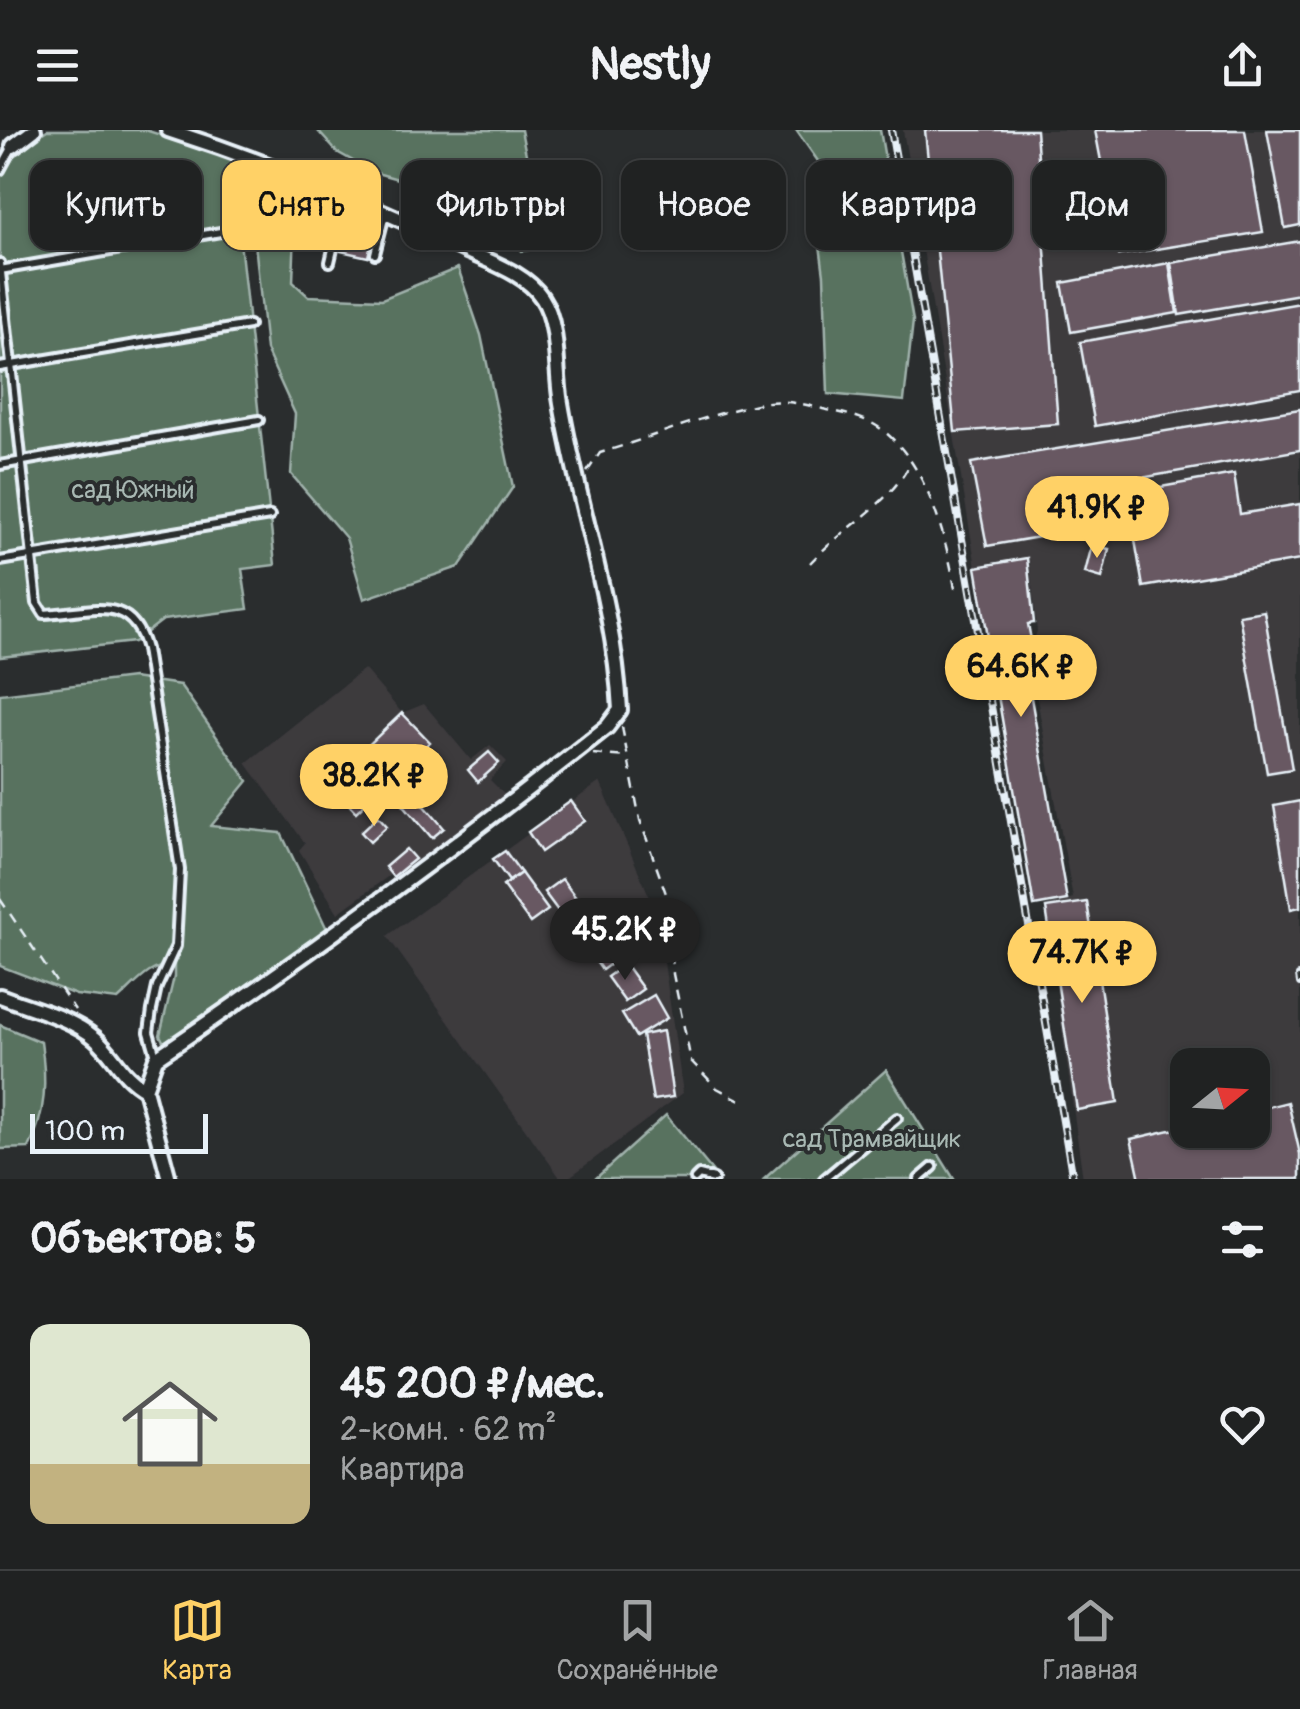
<!DOCTYPE html>
<html lang="ru">
<meta charset="utf-8">
<style>
body{margin:0;font-family:Pangolin,sans-serif;background:#2d2f2f;color:#f1f3f6;height:100vh;display:flex;flex-direction:column;font-size:38px;white-space:nowrap}
*{box-sizing:border-box;margin:0}
p{font-size:32px;color:#a2a4a5}
.icon{flex:none;width:55px;height:55px;fill:none;stroke:currentColor;stroke-width:2;stroke-linecap:round;stroke-linejoin:round}
.map{position:relative;height:1049px;overflow:hidden}
.drawer{display:flex;flex-direction:column;background:#202222;flex:1}
.drawer>*{flex:none}
.hud{position:absolute;left:30px;top:30px;width:1240px;height:90px;display:flex;gap:20px}
.needle{width:65px;rotate:72deg}
.fabs{position:absolute;left:1170px;top:918px;display:grid;gap:20px}
.fabs a{display:grid;place-items:center;width:100px;height:100px;border-radius:20px;background:#202222;box-shadow:0 2px 8px #0004,0 0 0 2px #3d3f40;font-size:50px}
.scale{position:absolute;left:30px;bottom:25px;width:178px;box-sizing:border-box;padding-left:10px;border:5px solid #e8f1f8;border-top:0;font-size:28px;line-height:35px;white-space:nowrap;color:#e8f1f8;-webkit-text-stroke:8px #2a2d2e;paint-order:stroke}
.price{position:absolute;translate:-50% -85px;padding:0 22px;border-radius:35px;background:#ffd166;color:#111;font-size:32px;line-height:65px;filter:drop-shadow(0 2px 5px #0008)}
.price::after{content:'';position:absolute;left:50%;top:60px;width:30px;height:22px;margin-left:-15px;background:inherit;clip-path:polygon(0 0,100% 0,50% 100%)}
.price.current{background:#222;color:#fff}
ul{padding:0;list-style:none}
li{display:flex;align-items:center;gap:30px;height:250px;padding:0 30px}
li+li{border-top:2px solid #3d3f40}
li span{display:grid;place-items:center;flex:none;width:280px;height:200px;border-radius:20px;color:#555}
li>.icon{margin-inline-start:auto}
span .icon{width:120px;height:120px;fill:#fffc;stroke-width:1}
li b{font-size:42px}
h2{display:flex;justify-content:space-between;align-items:center;height:120px;padding:0 30px;font-size:42px}
.pill{padding:0 35px;border-radius:20px;background:#202222;box-shadow:0 2px 8px #0004,0 0 0 2px #3d3f40;font-size:35px;line-height:90px}
.pill.current{background:#ffd166;color:#111}
header{display:flex;justify-content:space-between;align-items:center;height:130px;padding:0 30px;background:#202222;font-size:45px;font-weight:700}
.tabs{display:flex;justify-content:space-around;align-items:center;height:140px;border-top:2px solid #3d3f40;background:#202222;font-size:28px;color:#a2a4a5}
.tabs a{display:grid;justify-items:center;gap:5px}
.tabs .current{color:#ffd166}
.map>svg:first-child{display:block}
.built{fill:#3d3a3e;fill-rule:evenodd}
.green{fill:#59725f;stroke:#a0b2ac;stroke-width:2.5}
.building{fill:#685862;stroke:#e8f1f8;stroke-width:2.5}
.lines{fill:none;stroke-linecap:round;stroke-linejoin:round}
.lane-casing{stroke:#e8f1f8;stroke-width:14}
.street-casing{stroke:#e8f1f8;stroke-width:20}
.path{stroke:#e8f1f8;stroke-width:2.5;stroke-dasharray:10 8;stroke-linecap:butt}
.lane{stroke:#2a2d2e;stroke-width:6}
.street{stroke:#2a2d2e;stroke-width:12}
.rail-casing{stroke:#e8f1f8;stroke-width:8}
.rail{stroke:#2a2d2e;stroke-width:4;stroke-dasharray:11;stroke-linecap:butt}
.labels{text-anchor:middle;stroke-width:8;stroke-linejoin:round;paint-order:stroke}
.park-label{font-size:25px;fill:#a8b8b3;stroke:#2a2d2e}
</style>
<header><svg class="icon" aria-label="menu" viewBox="0 0 24 24"><path d="M4 6h16M4 12h16M4 18h16"/></svg>Nestly<svg class="icon" aria-label="share" viewBox="0 0 24 24"><path d="M12 15V3M7 8l5-5 5 5M5 13v7h14v-7"/></svg></header>
<div class="map">
<svg width="1300" height="1049" viewBox="0 0 1300 1049">
<rect width="100%" height="100%" fill="#2a2d2e"/>
<filter id="ink" filterUnits="userSpaceOnUse"><feTurbulence type="fractalNoise" baseFrequency=".01" numOctaves="2"/><feDisplacementMap in="SourceGraphic" scale="20" xChannelSelector="R" yChannelSelector="G"/><feConvolveMatrix kernelMatrix="1 2 1 2 8 2 1 2 1" color-interpolation-filters="sRGB"/></filter>
<g filter="url(#ink)">
<g class="built">
<path d="M903,0H1300V1049H1083L1045,777L1073,768L1029,524L1037,501L1029,429L976,437ZM1188,935H1252V1000H1188Z"/>
<polygon points="364,539 402,583 424,574 471,630 490,615 507,632 490,650 508,668 396,751 390,745 338,783 299,720 305,713 246,633"/>
<polygon points="600,652 657,784 683,963 567,1049 561,1049 387,806"/>
</g>
<g class="green">
<polygon points="47,0 145,0 275,41 276,51 237,84 275,435 242,439 248,479 163,490 134,512 0,527 0,22 13,23"/>
<polygon points="317,0 521,0 539,88 536,119 522,121 495,91 430,58 373,42 337,22"/>
<polygon points="796,0 880,0 913,191 904,271 828,264 824,145 816,85 837,58"/>
<polygon points="270,70 296,71 293,152 308,166 382,169 458,138 481,205 513,357 459,437 364,469 346,408 291,344 295,284 266,220 254,103"/>
<path d="M132,548L180,555L248,651L211,696L281,703L327,799L164,913L160,905L174,847V835C151,833 134,856 118,870L76,865L0,836V564Z"/>
<path d="M0,895L41,912C47,951 46,983 29,1018L0,1019Z"/>
<polygon points="886,940 954,1049 764,1049"/>
<polygon points="666,985 719,1049 595,1049"/>
</g>
<g class="building">
<polygon points="925,0 1036,0 1058,294 955,302"/>
<polygon points="1095,0 1245,0 1263,102 1119,125"/>
<polygon points="1267,0 1300,0 1300,95 1285,98"/>
<polygon points="343,107 371,113 368,127 341,121"/>
<polygon points="1300,111 1300,164 1179,185 1171,133"/>
<polygon points="1169,133 1177,183 1071,202 1062,153"/>
<polygon points="1300,173 1300,260 1095,296 1080,212"/>
<polygon points="1300,279 1300,320 1090,357 1097,397 987,416 971,333"/>
<polygon points="1234,344 1240,384 1300,374 1300,430 1143,457 1127,363"/>
<polygon points="1092,415 1109,419 1102,448 1085,443"/>
<polygon points="1027,428 1034,493 1028,494 1032,515 1022,517 1067,770 1034,776 976,437"/>
<polygon points="1264,481 1292,639 1267,643 1239,485"/>
<polygon points="402,583 430,612 356,682 329,653"/>
<polygon points="489,622 499,633 478,652 468,640"/>
<polygon points="397,644 444,698 432,708 386,654"/>
<polygon points="571,671 585,691 541,722 528,702"/>
<polygon points="1300,671 1300,777 1291,779 1274,676"/>
<polygon points="378,686 387,696 370,712 361,702"/>
<polygon points="406,719 415,729 393,747 385,737"/>
<polygon points="505,721 521,743 509,751 493,729"/>
<polygon points="521,743 548,780 530,793 503,756"/>
<polygon points="562,749 620,827 602,840 544,762"/>
<polygon points="1087,772 1118,973 1077,980 1046,778"/>
<polygon points="625,834 643,859 625,872 607,847"/>
<polygon points="654,865 667,888 636,907 622,884"/>
<polygon points="663,901 673,967 653,970 642,905"/>
<polygon points="1288,972 1300,1024 1300,1049 1140,1049 1131,1009 1188,996 1188,1000 1252,1000 1252,981"/>
</g>
<g class="lines">
<defs>
<g id="lane">
<polyline points="0,40 13,16"/>
<polyline points="375,124 385,84"/>
<polyline points="330,132 345,67"/>
<path d="M0,133L37,473L44,484C91,482 131,462 146,519L180,740L176,816L157,857L152,880L149,902L156,926"/>
<polyline points="0,140 238,99"/>
<polyline points="0,237 249,195"/>
<polyline points="0,335 259,290"/>
<polyline points="0,431 270,386"/>
<polyline points="695,1049 699,1045 714,1049"/>
<polyline points="824,1049 897,988"/>
<polyline points="919,1049 933,1037"/>
</g>
<g id="street">
<path d="M168,0C270,33 369,73 465,120C490,132 527,144 542,168C560,195 555,242 561,273C578,375 615,477 620,580L607,597C461,713 311,823 156,928L145,959L169,1049"/>
<polyline points="13,16 34,0"/>
<path d="M0,866C30,878 70,887 95,908C114,924 122,947 145,959"/>
</g>
</defs>
<use href="#lane" class="lane-casing"/>
<use href="#street" class="street-casing"/>
<g class="path">
<path d="M587,342L600,323C653,307 707,284 762,273C781,269 805,274 823,279C840,283 860,286 875,295C926,326 947,410 956,464"/>
<path d="M810,433C842,399 887,376 909,336"/>
<polyline points="622,597 640,690 670,775 673,844 691,931 717,958 740,970"/>
<polyline points="593,624 625,627"/>
<polyline points="0,769 75,880"/>
</g>
<use href="#lane" class="lane"/>
<use href="#street" class="street"/>
<defs>
<g id="rail">
<polyline points="891,0 1073,1049"/>
<polyline points="1299,846 1300,853"/>
</g>
</defs>
<use href="#rail" class="rail-casing"/>
<use href="#rail" class="rail"/>
</g>
</g>
<g class="labels">
<g class="park-label">
<text x="133" y="368">сад Южный</text>
<text x="872" y="1017">сад Трамвайщик</text>
</g>
</g>
</svg>
<div class="fabs">
<a><svg class="needle" viewBox="-14 -14 28 28"><path d="M0-13l5 13h-10z" fill="#e53935"/><path d="M0 13l5-13h-10z" fill="#a2a4a5"/></svg></a>
</div>
<div class="scale">100 m</div>
<b class="price" style="left:1097px;top:431px">41.9K ₽</b>
<b class="price" style="left:1021px;top:590px">64.6K ₽</b>
<b class="price" style="left:374px;top:699px">38.2K ₽</b>
<b class="price current" style="left:625px;top:853px">45.2K ₽</b>
<b class="price" style="left:1082px;top:876px">74.7K ₽</b>
<div class="hud">
<a class="pill">Купить</a>
<a class="pill current">Снять</a>
<a class="pill">Фильтры</a>
<a class="pill">Новое</a>
<a class="pill">Квартира</a>
<a class="pill">Дом</a>
</div>
</div>
<section class="drawer">
<h2>Объектов: 5<svg class="icon" aria-label="filters" viewBox="0 0 24 24"><path d="M4 7h16M4 17h16"/><circle cx="9" cy="7" r="2"/><circle cx="15" cy="17" r="2"/></svg></h2>
<ul>
<li><span style="background:linear-gradient(#dfe7d0 70%,#c2b280 0)"><svg class="icon" aria-label="home" viewBox="0 0 24 24"><path d="M3 11l9-7 9 7M6 9v11h12V9"/></svg></span><div><b>45 200 ₽/мес.</b><p>2-комн. · 62 m²</p><p>Квартира</p></div><svg class="icon" aria-label="heart" viewBox="0 0 24 24"><path d="M12 20l-8-8c-3-5 5-10 8-4 3-6 11-1 8 4z"/></svg></li>
</ul>
</section>
<nav class="tabs">
<a class="current"><svg class="icon" aria-label="map" viewBox="0 0 24 24"><path d="M3 6l6-2 6 2 6-2v14l-6 2-6-2-6 2zM9 4v14M15 6v14"/></svg>Карта</a>
<a><svg class="icon" aria-label="saved" viewBox="0 0 24 24"><path d="M7 4h10v16l-5-4-5 4z"/></svg>Сохранённые</a>
<a><svg class="icon" aria-label="home" viewBox="0 0 24 24"><path d="M3 11l9-7 9 7M6 9v11h12V9"/></svg>Главная</a>
</nav>
